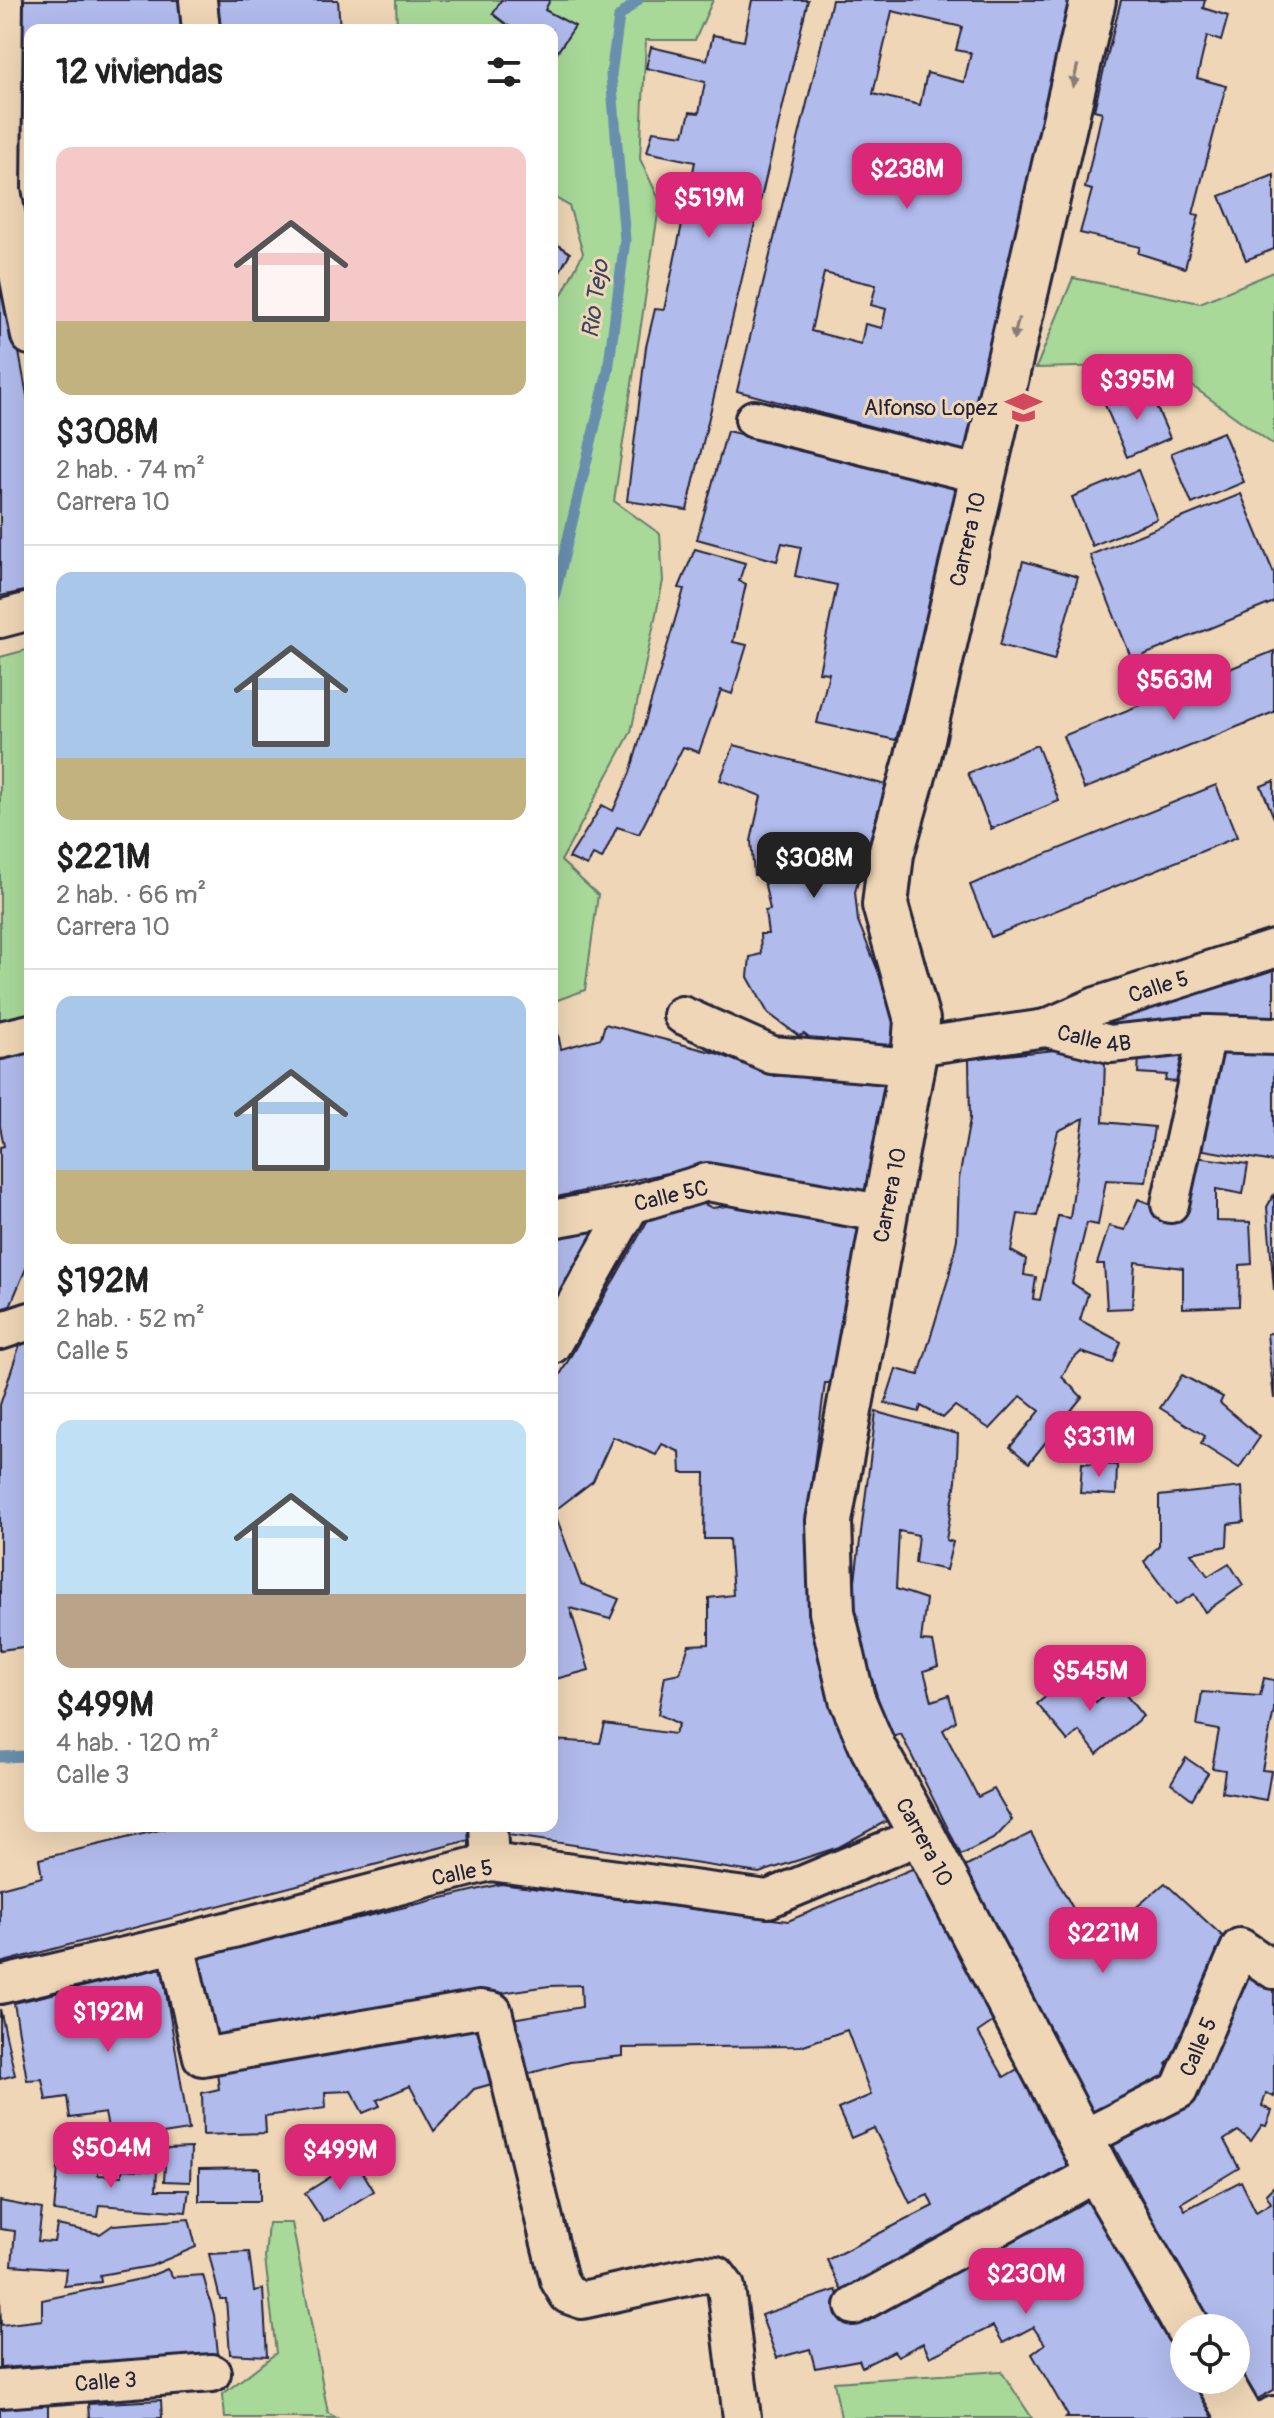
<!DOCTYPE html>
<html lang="es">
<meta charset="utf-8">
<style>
body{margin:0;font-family:Pangolin,sans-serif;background:#f2f2f2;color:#222;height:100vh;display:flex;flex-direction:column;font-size:30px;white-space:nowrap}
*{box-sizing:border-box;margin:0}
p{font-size:26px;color:#767676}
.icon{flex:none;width:44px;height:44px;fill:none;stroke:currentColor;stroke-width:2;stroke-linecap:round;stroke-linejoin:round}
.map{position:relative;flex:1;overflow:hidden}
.side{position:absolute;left:24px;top:24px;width:534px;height:1808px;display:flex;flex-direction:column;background:#fff;border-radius:16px;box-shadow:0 8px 32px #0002}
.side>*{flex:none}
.tools{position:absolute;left:1170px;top:2314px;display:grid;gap:16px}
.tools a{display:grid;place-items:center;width:80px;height:80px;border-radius:50%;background:#fff;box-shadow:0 8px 32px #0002;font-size:40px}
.price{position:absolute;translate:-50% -68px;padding:0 18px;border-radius:16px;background:#db2777;color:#fff;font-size:26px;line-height:52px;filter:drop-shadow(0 2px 4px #0008)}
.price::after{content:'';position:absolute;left:50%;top:48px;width:24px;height:18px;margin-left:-12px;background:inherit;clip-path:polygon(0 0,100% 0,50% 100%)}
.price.active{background:#222;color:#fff}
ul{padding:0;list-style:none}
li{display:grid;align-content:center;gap:16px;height:424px;padding:0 32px}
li+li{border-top:2px solid #e0e0e0}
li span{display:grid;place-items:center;height:248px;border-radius:16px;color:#555}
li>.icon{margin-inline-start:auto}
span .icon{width:144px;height:144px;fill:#fffc;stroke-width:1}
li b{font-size:34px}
h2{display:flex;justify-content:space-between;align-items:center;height:96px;padding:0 32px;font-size:34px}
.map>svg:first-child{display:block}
.green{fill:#a8d999;stroke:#657e6a;stroke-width:2}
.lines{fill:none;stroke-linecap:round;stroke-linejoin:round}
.stream{stroke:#698fad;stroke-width:11}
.building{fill:#b1bbec;stroke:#22223b;stroke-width:2;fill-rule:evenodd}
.street-casing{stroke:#22223b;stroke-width:42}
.secondary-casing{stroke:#22223b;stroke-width:50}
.street{stroke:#efd6b6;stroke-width:36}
.secondary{stroke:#efd6b6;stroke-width:44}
.oneway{fill:#887c78}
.labels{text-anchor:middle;stroke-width:6;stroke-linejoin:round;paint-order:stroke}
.poi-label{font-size:22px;fill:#22223b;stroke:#efd6b6;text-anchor:end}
.street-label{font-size:22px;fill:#22223b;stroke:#efd6b6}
.water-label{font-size:24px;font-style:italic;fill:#3a4661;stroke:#efd6b6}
</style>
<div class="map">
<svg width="1274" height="2418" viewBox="0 0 1274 2418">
<rect width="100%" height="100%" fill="#efd6b6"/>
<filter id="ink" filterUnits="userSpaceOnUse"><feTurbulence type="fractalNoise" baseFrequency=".0125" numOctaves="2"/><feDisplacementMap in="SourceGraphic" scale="16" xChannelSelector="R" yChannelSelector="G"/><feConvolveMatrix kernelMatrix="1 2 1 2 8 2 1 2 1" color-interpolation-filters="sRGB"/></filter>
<g filter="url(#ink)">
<g class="green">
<polygon points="396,0 713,0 695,40 646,40 640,159 660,201 614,501 660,534 663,581 631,732 561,861 598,895 585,990 552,1002 552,314 583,253 569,206 552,196 552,30 397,30"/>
<polygon points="1274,272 1274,445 1163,365 1036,368 1073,278 1200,303"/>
<polygon points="30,649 30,1020 0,1027 0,657"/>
<polygon points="268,2223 292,2223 328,2413 337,2418 225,2418 223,2394 276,2353 265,2258"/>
<polygon points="1001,2371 1032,2418 841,2418 834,2382"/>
</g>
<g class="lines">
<g class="stream">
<polyline points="552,606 608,371 625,240 611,75 619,17 638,0"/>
<polyline points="0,1757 30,1756"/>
</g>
</g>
<g class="building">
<polygon points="21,0 181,0 183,30 30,30 30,47 20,46"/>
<polygon points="213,0 338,0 340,30 215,30"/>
<polygon points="501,0 550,0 545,10 575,26 552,60 552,30 508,30 510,27 493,14"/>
<polygon points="752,0 808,0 687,510 627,501 646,347 655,309 664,310 695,162 647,152 653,131 684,135 690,112 699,113 705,82 646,68 651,47 707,60 713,35 744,41"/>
<path d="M832,0H1078L968,452L737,391ZM892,11L962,27L956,50L971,53L964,82L927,73L920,105L873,94ZM824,273L876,285L871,305L886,309L882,328L865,324L861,344L811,331Z"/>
<polygon points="1121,0 1205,0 1203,8 1228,16 1221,41 1207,36 1197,78 1226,86 1193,214 1199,215 1185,268 1138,253 1140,247 1080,233 1092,190 1085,188 1102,112 1094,110"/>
<polygon points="1274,175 1274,249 1246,260 1220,196"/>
<polygon points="552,241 570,253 555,280 552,279"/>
<polygon points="0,249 30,412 30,590 0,596"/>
<polygon points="1148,387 1170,438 1127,457 1105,405"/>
<polygon points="727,431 962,486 896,740 817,723 829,673 819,672 837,585 795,576 801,547 782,543 777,561 697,539"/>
<polygon points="1223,432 1244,482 1192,504 1171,453"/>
<polygon points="1138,470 1157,519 1092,546 1072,497"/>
<polygon points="1241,494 1274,574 1274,602 1132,660 1090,555"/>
<polygon points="695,549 745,563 739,581 746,584 733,642 747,645 732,694 721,690 699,752 683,747 639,834 617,827 602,859 593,855 587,866 569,858 602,805 613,811 630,773 684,589 679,588"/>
<polygon points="1023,561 1078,577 1054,660 1000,645"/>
<polygon points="1274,651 1274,712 1084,789 1063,736"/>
<polygon points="734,745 886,785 855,892 858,921 895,1013 895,1047 831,1050 827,1039 820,1047 804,1034 799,1036 768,1013 748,977 750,957 761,954 760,934 768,934 765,911 770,910 763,875 754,875 751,841 761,796 720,780"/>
<polygon points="1037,745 1059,801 991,829 968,773"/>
<polygon points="1274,781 1274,818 1261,786"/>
<polygon points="1216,785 1237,837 991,937 970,885"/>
<polygon points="1274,963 1274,1022 1097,1029 1098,1013"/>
<polygon points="556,1024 561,1049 601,1038 605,1024 719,1054 774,1076 824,1070 891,1077 867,1197 703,1165 552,1198 552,1025"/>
<polygon points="1221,1039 1274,1043 1274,1162 1198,1149"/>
<path d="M1198,1041L1192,1083L1165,1081L1167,1075L1138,1073L1139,1057L1105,1059L1103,1122L1154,1127L1146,1182L1106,1180L1098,1225L1087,1223L1072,1283L1088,1294L1080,1320L1121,1342L1113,1363L1081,1352L1070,1362L1062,1377L1082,1397L1029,1463L1010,1447L1040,1411L1021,1396L990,1429L955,1406L943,1418L921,1406L919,1412L885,1403L896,1369L919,1375L949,1276L957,1239L959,1179L970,1119L969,1059L1065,1049ZM1084,1118L1070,1218L1058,1216L1040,1300L1033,1299L1036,1277L1024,1275L1026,1259L1011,1251L1018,1214L1037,1216L1058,1131Z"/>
<polygon points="30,1045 30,1259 10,1306 0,1309 0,1147 4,1146 0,1126 0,1052"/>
<polygon points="1195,1157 1248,1164 1243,1194 1216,1189 1216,1221 1250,1222 1252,1264 1240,1265 1239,1306 1183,1308 1183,1268 1135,1262 1132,1308 1107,1309 1104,1264 1097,1264 1109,1226 1125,1230 1138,1199 1177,1214"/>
<polygon points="1274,1194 1274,1290 1267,1207"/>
<polygon points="693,1198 712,1208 781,1199 863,1217 831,1383 825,1383 812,1481 810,1592 892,1818 839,1847 759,1873 501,1834 502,1826 552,1826 552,1740 600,1743 605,1724 674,1734 679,1724 658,1714 665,1676 680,1673 689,1645 709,1644 709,1598 733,1595 729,1539 704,1539 705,1473 681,1473 680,1452 662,1444 656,1455 613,1437 593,1481 554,1511 581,1584 619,1599 610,1619 570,1608 589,1670 552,1680 552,1389 649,1218"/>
<polygon points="604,1216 587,1274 569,1278 572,1295 555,1299 559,1317 552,1318 552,1227"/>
<polygon points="1274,1332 1274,1399 1267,1334"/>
<polygon points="23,1335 30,1335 30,1646 0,1650 0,1405"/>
<polygon points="1182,1375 1223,1397 1220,1403 1260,1437 1239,1468 1201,1444 1205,1436 1160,1408"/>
<polygon points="876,1412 958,1434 956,1481 946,1540 953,1542 946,1570 915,1563 918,1535 899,1531 896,1589 926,1599 921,1641 933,1642 938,1666 924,1671 932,1701 949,1695 956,1721 943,1730 978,1797 994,1789 1012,1820 995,1838 961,1855 901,1734 890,1738 867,1663 853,1597"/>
<polygon points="1082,1463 1117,1465 1116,1495 1080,1493"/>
<polygon points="1242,1487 1244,1522 1228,1524 1227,1546 1191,1553 1208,1576 1229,1563 1243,1585 1205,1612 1194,1594 1176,1605 1144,1562 1159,1545 1159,1496"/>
<polygon points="1072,1675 1096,1702 1117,1684 1143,1716 1097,1754 1079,1731 1068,1741 1037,1704"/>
<polygon points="1264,1678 1274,1680 1274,1710 1262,1770 1271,1771 1266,1800 1222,1792 1225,1770 1212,1768 1219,1730 1197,1726 1202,1692 1260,1696"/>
<polygon points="1186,1758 1208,1773 1192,1799 1171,1783"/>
<polygon points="176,1826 475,1826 477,1838 0,1963 0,1888 42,1877 39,1859"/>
<polygon points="1031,1833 1090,1939 1120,1921 1165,1883 1231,1944 1188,2044 1166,2064 1173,2079 1093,2122 965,1867"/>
<polygon points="919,1866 997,2019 978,2032 1004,2077 1026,2064 1079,2173 844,2296 827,2260 933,2206 928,2195 910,2203 874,2128 851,2138 838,2109 871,2095 847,2030 801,2046 623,2048 623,2056 570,2062 474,2089 434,2131 410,2086 377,2100 380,2106 363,2113 351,2091 325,2092 326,2108 265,2116 266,2133 203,2135 202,2093 219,2089 216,2063 379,2042 582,2007 581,1985 549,1986 214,2035 197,1957 501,1884 788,1921"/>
<polygon points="1244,1958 1274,1976 1274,2097 1266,2093 1262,2106 1272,2111 1266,2126 1262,2125 1251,2141 1238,2131 1224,2140 1239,2168 1181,2203 1185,2210 1241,2181 1256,2212 1271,2203 1266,2194 1274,2186 1274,2390 1252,2402 1236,2373 1236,2328 1212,2328 1108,2136 1186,2097"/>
<polygon points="162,1968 189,2130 111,2142 105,2113 70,2118 67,2097 46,2100 42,2079 27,2080 14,2003"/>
<polygon points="0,2009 15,2075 0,2079"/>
<polygon points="191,2148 190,2182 164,2181 166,2149"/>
<polygon points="59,2157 88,2159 88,2168 99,2167 98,2175 122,2176 122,2169 157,2171 156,2190 189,2190 186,2212 100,2205 98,2217 54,2211"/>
<polygon points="356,2161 374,2191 324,2222 305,2193"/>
<polygon points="260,2168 260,2201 199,2201 199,2169"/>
<polygon points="1091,2181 1178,2343 1173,2347 1184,2363 1184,2380 1195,2380 1221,2418 1066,2418 1068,2416 1032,2354 1045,2344 1033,2327 1003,2343 993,2326 930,2357 923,2343 898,2356 894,2351 862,2367 859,2360 815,2368 810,2349 777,2358 761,2315 836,2290 849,2319"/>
<polygon points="0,2201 42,2209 38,2241 54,2242 57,2225 100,2234 113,2225 189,2219 196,2247 151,2266 100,2275 101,2282 64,2286 66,2269 12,2265 15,2231 0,2229"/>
<polygon points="249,2252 254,2291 263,2289 267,2356 230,2354 226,2299 220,2299 209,2254"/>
<polygon points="167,2269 173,2277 203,2275 214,2315 218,2354 0,2368 0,2296 1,2325 42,2320 42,2300 145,2278"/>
<polygon points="48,2400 48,2418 0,2418 0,2402"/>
<polygon points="161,2400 162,2418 89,2418 88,2404"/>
</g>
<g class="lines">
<defs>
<g id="street">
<polyline points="4,0 2,191 30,336"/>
<polyline points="198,0 201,30"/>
<polyline points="754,419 982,475"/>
<polyline points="0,619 30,611"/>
<polyline points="682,1015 772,1055 912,1067"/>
<path id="s1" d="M1046,1028L1096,1006L1274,949"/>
<polyline points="0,1040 30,1033"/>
<path id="s2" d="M915,1047L1046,1028L1110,1044L1207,1034L1274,1036"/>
<polyline points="1170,1204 1207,1034"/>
<polyline points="552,1219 631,1205 707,1182 886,1214"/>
<polyline points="0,1331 30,1321"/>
<polyline points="552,1345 631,1205"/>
<polyline points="488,1826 490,1862"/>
<polyline points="176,1944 202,2057 480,2009 493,2011 559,2280 568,2295 582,2300 701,2274 717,2275 726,2287 742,2418"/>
<polyline points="0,1985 176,1944 490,1862 768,1899 922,1835"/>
<path id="s3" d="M1080,2140L1179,2090L1240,1947L1274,1970"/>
<polyline points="854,2306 1098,2172"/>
<path id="s4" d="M0,2389L212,2373"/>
<polyline points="1269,2418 1274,2415"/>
</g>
<g id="secondary">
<path id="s5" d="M1093,0L917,761L891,854L885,905L917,1020L915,1047L829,1521L832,1612L852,1699L873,1748L922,1835L1098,2172L1188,2328"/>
<polyline points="1219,2380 1241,2418"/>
</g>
</defs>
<use href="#street" class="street-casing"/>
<use href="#secondary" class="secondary-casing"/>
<use href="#street" class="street"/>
<use href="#secondary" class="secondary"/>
</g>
<defs><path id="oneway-solid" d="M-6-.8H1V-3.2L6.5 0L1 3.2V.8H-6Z" transform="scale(2)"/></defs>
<g class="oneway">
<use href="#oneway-solid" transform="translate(1075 76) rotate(103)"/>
<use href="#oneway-solid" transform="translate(1016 329) rotate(103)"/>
</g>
</g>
<defs>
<symbol id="school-bare" viewBox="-9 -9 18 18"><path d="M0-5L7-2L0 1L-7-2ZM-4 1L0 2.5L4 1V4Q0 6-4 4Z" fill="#d1495b" stroke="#efd6b6" stroke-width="2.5" paint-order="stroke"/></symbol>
</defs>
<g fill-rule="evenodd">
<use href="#school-bare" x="998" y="382" width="51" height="51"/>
</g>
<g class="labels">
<g class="poi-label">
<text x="998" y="415">Alfonso Lopez</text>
</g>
<g class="street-label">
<text transform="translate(967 539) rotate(-77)" y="8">Carrera 10</text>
<text dy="8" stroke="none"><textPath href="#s1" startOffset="120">Calle 5</textPath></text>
<text dy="8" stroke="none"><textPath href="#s2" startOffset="182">Calle 4B</textPath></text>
<text transform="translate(671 1195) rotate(-13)" y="8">Calle 5C</text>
<text transform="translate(889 1195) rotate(-79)" y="8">Carrera 10</text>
<text dy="8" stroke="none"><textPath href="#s5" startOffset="1898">Carrera 10</textPath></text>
<text transform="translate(462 1872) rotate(-11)" y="8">Calle 5</text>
<text dy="8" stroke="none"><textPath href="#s3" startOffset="158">Calle 5</textPath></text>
<text dy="8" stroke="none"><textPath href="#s4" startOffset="106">Calle 3</textPath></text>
</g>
<g class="water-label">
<text transform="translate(595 299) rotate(-82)" y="8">Rio Tejo</text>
</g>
</g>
</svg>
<div class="tools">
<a><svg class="icon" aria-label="locate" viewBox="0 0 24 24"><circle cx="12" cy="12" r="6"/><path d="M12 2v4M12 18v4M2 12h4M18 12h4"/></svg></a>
</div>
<b class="price" style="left:907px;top:211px">$238M</b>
<b class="price" style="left:709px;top:240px">$519M</b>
<b class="price" style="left:1137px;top:422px">$395M</b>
<b class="price" style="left:1174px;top:722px">$563M</b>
<b class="price active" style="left:814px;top:900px">$308M</b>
<b class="price" style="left:1099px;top:1479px">$331M</b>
<b class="price" style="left:1090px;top:1713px">$545M</b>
<b class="price" style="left:1103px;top:1975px">$221M</b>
<b class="price" style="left:108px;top:2054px">$192M</b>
<b class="price" style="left:111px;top:2190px">$504M</b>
<b class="price" style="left:340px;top:2192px">$499M</b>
<b class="price" style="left:1026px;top:2316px">$230M</b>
<section class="side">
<h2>12 viviendas<svg class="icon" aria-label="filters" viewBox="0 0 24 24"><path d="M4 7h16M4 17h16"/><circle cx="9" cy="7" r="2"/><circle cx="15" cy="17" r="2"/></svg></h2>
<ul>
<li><span style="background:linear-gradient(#f6c9c9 70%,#c2b280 0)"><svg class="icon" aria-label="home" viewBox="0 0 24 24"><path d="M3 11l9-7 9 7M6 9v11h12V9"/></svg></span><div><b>$308M</b><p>2 hab. · 74 m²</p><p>Carrera 10</p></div></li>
<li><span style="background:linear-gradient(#a9c7e8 75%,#c2b280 0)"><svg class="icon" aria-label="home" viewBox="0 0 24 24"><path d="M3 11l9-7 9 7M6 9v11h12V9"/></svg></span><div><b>$221M</b><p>2 hab. · 66 m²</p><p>Carrera 10</p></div></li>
<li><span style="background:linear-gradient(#a9c7e8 70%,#c2b280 0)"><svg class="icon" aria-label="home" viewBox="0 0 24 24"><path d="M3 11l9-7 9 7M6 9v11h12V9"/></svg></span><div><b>$192M</b><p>2 hab. · 52 m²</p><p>Calle 5</p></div></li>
<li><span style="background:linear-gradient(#bfe0f5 70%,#b9a48a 0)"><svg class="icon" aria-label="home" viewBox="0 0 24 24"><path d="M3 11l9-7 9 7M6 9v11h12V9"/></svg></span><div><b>$499M</b><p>4 hab. · 120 m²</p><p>Calle 3</p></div></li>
</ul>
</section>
</div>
